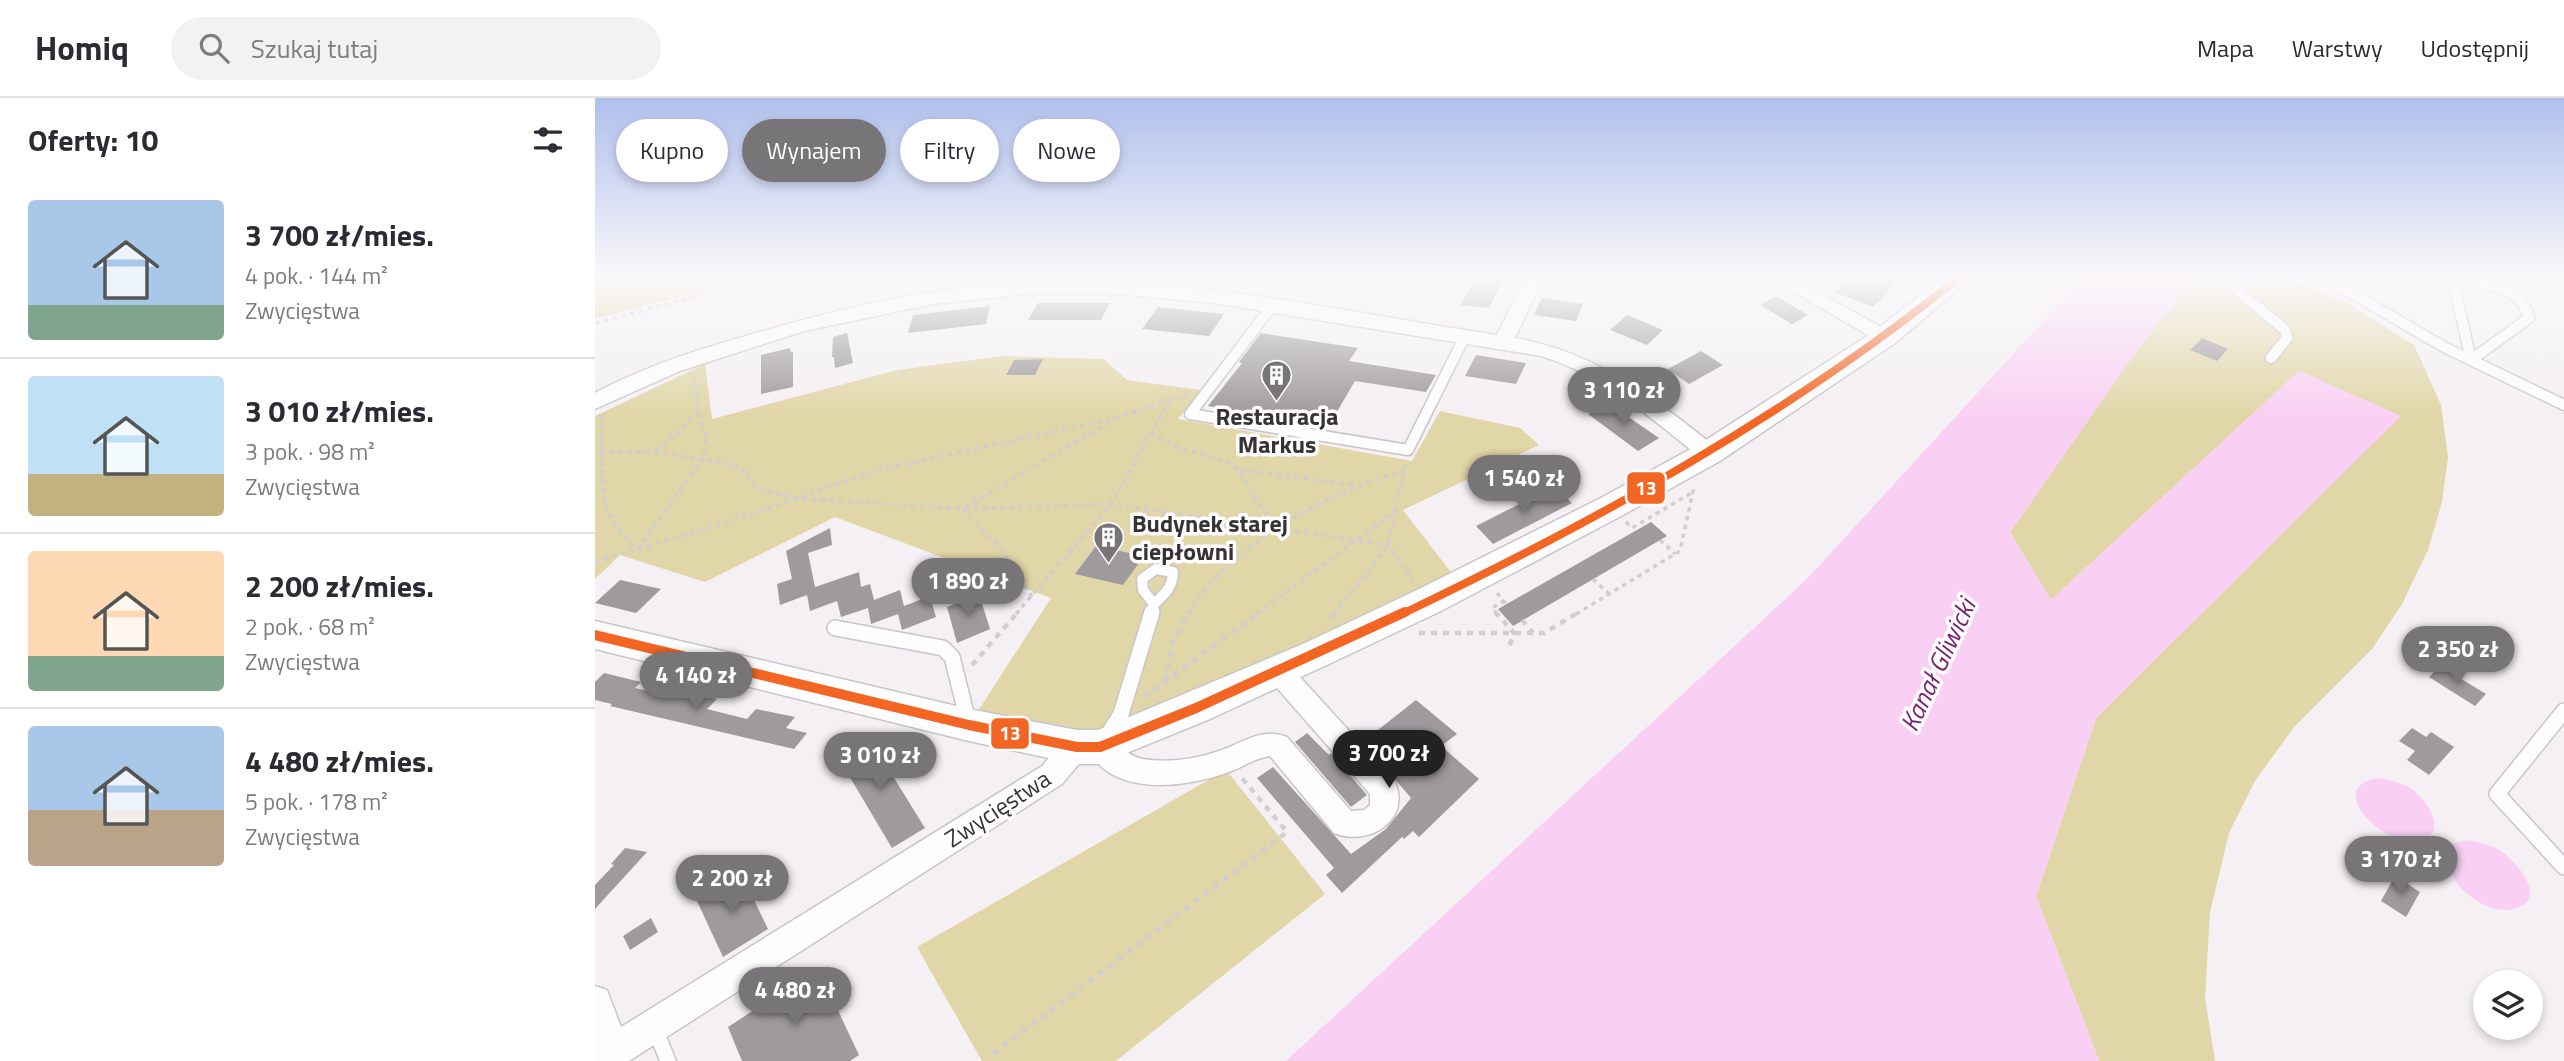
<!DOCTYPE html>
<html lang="pl">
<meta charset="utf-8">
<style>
body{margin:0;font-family:"Titillium Web",sans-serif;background:#f2f2f3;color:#2b2b33;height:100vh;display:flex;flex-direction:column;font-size:26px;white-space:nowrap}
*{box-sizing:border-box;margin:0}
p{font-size:23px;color:#7c7c81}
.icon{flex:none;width:38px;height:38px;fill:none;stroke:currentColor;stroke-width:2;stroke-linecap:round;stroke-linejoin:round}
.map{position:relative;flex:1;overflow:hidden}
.details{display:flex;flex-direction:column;background:#fff;width:595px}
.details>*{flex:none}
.top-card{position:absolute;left:21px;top:21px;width:665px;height:63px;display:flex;gap:14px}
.buttons{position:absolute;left:1878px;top:872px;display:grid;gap:14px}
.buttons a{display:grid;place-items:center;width:70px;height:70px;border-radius:50%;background:#fff;box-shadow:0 4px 10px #0003;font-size:35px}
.price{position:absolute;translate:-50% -60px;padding:0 16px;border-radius:24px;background:#787578;color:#fff;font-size:23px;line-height:46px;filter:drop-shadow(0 2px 4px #0008)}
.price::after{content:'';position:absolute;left:50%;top:42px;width:21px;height:16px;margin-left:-10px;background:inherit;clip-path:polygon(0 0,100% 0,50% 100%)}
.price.current{background:#222;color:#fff}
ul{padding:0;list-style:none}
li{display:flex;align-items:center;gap:21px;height:175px;padding:0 28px}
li+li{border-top:2px solid #e1e1e2}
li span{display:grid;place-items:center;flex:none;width:196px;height:140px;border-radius:7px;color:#555}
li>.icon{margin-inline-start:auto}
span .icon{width:84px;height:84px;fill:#fffc;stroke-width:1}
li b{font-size:30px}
h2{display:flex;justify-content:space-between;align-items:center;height:84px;padding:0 28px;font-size:30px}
.pill{padding:0 24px;border-radius:32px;background:#fff;box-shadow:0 4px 10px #0003;font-size:24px;line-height:63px}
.pill.current{background:#787578;color:#fff}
header{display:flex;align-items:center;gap:42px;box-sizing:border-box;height:98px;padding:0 35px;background:#fff;border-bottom:2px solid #e1e1e2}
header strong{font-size:33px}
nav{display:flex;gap:38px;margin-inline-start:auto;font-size:24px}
.search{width:490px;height:63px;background:#f2f2f3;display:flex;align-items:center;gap:18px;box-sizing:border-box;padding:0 24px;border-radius:38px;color:#7c7c81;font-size:26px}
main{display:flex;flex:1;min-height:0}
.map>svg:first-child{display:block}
.green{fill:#e1d6a7}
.water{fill:#f9d0f3}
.building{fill:#9e9a9d}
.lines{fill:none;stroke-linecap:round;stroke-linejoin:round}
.lane-far1-casing{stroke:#c8c5c8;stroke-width:13}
.lane-casing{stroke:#c8c5c8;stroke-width:18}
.street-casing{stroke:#c8c5c8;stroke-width:3}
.secondary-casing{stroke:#c8c5c8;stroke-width:3}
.path-far1{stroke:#d1ced0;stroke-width:3.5;stroke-dasharray:4.5 4.5;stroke-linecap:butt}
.path{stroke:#d1ced0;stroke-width:4.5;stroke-dasharray:6 6;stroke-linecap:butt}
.lane-far1{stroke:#fdfdfd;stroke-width:10}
.lane{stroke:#fdfdfd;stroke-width:15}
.street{fill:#fdfdfd;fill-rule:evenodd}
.secondary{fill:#fdfdfd;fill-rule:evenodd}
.bus-1-far1-casing{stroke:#fffdff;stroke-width:12}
.bus-1-casing{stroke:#fffdff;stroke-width:16}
.bus-1-far1{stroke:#f26522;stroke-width:8}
.bus-1{stroke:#f26522;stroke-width:10}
.labels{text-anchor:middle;stroke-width:7;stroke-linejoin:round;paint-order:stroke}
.poi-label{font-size:24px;font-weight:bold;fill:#363335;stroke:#fffdff}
.street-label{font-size:24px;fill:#363335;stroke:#fffdff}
.water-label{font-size:26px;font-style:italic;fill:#76266f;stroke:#fffdff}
.line-badge{stroke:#fffdff;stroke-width:2.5}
.badge-label{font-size:19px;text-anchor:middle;font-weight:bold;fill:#fff}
</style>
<header>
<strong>Homiq</strong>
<div class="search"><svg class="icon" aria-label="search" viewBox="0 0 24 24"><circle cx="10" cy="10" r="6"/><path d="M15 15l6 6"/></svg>Szukaj tutaj</div>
<nav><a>Mapa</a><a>Warstwy</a><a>Udostępnij</a></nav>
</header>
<main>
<section class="details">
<h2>Oferty: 10<svg class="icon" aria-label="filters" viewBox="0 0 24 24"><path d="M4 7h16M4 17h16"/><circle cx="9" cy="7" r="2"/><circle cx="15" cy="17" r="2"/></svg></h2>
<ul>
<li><span style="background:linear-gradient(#a9c7e8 75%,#7fa58c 0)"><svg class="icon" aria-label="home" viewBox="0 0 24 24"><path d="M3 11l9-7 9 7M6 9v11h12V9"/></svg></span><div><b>3 700 zł/mies.</b><p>4 pok. · 144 m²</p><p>Zwycięstwa</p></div></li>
<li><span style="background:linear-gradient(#bfe0f5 70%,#c2b280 0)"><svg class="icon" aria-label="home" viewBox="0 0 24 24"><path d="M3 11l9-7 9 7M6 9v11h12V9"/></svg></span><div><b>3 010 zł/mies.</b><p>3 pok. · 98 m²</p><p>Zwycięstwa</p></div></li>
<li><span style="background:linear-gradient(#ffd9b3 75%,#7fa58c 0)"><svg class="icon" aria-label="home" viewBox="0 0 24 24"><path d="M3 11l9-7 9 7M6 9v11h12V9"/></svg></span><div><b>2 200 zł/mies.</b><p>2 pok. · 68 m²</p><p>Zwycięstwa</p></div></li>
<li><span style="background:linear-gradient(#a9c7e8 60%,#b9a48a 0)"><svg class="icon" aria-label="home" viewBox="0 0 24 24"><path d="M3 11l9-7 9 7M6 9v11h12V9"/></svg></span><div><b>4 480 zł/mies.</b><p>5 pok. · 178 m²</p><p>Zwycięstwa</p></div></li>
</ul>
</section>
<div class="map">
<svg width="1969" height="963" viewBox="0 0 1969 963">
<rect width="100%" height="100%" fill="#f4f0f3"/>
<g class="green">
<polygon points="0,182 148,182 0,221"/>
<polygon points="1599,182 1694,182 1754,206 1819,247 1846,307 1853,359 1847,404 1833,452 1807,506 1777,551 1699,629 1660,683 1634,735 1615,814 1610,900 1620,963 1504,963 1441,798 1501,620 1805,318 1704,273 1456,502 1415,434 1543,251"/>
<polygon points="407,258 509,261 532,282 606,292 583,321 817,363 845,313 925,330 944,347 808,412 865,486 505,649 374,627 456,500 240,419 110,484 25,457 0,481 0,318 110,266 117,321 302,272"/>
<polygon points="631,672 730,796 521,963 387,963 322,849"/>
</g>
<g class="water">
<polygon points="1486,182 1599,182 1543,251 1415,434 1456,502 1704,273 1806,318 1501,620 1441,798 1504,963 691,963 1213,480"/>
<path d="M1784,680C1795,682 1805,684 1815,690C1834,702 1857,741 1819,743C1785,746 1729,688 1784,680Z"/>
<path d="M1872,742C1883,744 1893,746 1903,751C1918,760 1953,797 1924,809C1892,823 1846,783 1852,751L1860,745Z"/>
</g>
<g class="building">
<polygon points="879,182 908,182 894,210 866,207"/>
<polygon points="1252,182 1304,182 1278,209 1239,194"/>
<polygon points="1181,198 1201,210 1213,217 1197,226 1165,207"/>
<polygon points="947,200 988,206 981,223 939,217"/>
<polygon points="443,205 515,205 506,222 433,222"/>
<polygon points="395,208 391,226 313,235 318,217"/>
<polygon points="563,209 629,216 614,238 547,231"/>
<polygon points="1032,217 1068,232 1052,247 1015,232"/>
<polygon points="252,235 258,265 240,270 239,259 237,259 238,239"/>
<polygon points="666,235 763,250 754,263 841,277 831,294 760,283 733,329 613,308 647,265 644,264"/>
<polygon points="1607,240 1633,251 1622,263 1595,252"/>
<polygon points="195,250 196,254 198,254 198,289 166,296 166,257"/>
<polygon points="1106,253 1128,267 1094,286 1073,271"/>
<polygon points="881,257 931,265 921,286 870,278"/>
<polygon points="448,261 440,277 411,277 419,262"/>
<polygon points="1014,305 1032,318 1064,340 1043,353 993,316"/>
<polygon points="960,388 977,405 898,446 881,428"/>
<polygon points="1056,424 1072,438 918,528 903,511"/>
<polygon points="235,430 237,447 213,455 220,489 264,474 266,489 275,486 279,502 305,492 309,508 335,498 341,519 307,532 303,516 276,526 273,510 246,519 242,503 215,513 212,497 185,507 182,486 197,481 191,453"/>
<polygon points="501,448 549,458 528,487 480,476"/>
<polygon points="25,482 66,491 41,515 0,505"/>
<polygon points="384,496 395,531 362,545 352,509"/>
<polygon points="1845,568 1891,596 1880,608 1834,579"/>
<polygon points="9,575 46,584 40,590 78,599 84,593 122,601 112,611 152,621 161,611 200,619 191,630 212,635 199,651 15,608 17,606 0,602 0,584"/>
<polygon points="821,602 862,636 846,648 884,681 824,739 818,733 809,741 807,739 747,795 731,777 739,770 662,680 678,669 756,756 791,731 816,700 761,636 766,632 774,639"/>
<polygon points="1817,630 1831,639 1836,634 1859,649 1834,677 1812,662 1820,653 1804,643"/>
<polygon points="712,635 734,657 736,655 772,697 756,709 700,644"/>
<polygon points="273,638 330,730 297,750 241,656"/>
<polygon points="30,750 52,754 0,811 0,787 19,767 16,766"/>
<polygon points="146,775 173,831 128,859 101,801"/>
<polygon points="1800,778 1825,794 1811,819 1786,803"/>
<polygon points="56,820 63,834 35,852 28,838"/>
<polygon points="223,870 264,957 255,963 147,963 133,929"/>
</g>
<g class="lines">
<defs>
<g id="lane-far1">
<polyline points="1636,182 1643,193 1690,232 1692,240 1676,260"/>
<polyline points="1734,182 1849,249 1969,307"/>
<path d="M1858,182C1887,186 1926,186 1934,220L1876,262Z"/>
<polyline points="677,208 595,316 813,352 870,238"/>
<path d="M561,471L578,474C578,489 569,497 559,506L548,492L547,481Z"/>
<polyline points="556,516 559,506"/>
</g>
<g id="lane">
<polyline points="240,530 348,550 357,559 374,627"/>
<polyline points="1969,613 1902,696 1969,769"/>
<polyline points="513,637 526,616 557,514"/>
<polyline points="59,928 73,963"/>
</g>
<g id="street">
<path d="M929,182H947L920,240C1005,256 1055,298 1122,350L1125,355L1122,360L1114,362L1106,360C1057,321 1007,276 946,258L618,205L522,196H430L338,206L209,233L85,273L0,311V295C56,265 118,247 179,230C275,202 376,183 476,183C619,183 761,216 902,237Z"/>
<polygon points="1178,182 1201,182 1297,235 1300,239 1297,243 1283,243"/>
<path d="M684,563L693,566L799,682C818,722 774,749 739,735L675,658C660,660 648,669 634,674C592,689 522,700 494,654L467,686L34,963H0V888L12,892L26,929L447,668C460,654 471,633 492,641L494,644L495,641C517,633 527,657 548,661C573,665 601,661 624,653C648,645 666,629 692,639L756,713L769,712L775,707V696L675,582L671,574L675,566Z"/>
</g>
<polygon id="secondary" points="1344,182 1374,182 1300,245 1125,363 1028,417 846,513 734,566 615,621 505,666 482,666 374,643 0,551 0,523 374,611 482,632 503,632 708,546 820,493 1004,401 1103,347 1280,233"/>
</defs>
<use href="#lane-far1" class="lane-far1-casing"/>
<use href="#lane" class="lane-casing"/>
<use href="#street" class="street-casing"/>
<use href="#secondary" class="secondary-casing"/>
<g class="path-far1">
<polyline points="0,225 163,182"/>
<polyline points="6,317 6,354 59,354 138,366 150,373 156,385 168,392 199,400 367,411 516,406 793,447 819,484"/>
<polyline points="556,335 584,350 630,363 644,372 680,431"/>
<polyline points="61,353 88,330 103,312 99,278"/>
<path d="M6,354C9,403 5,416 43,451L108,360L111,339L103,312"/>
<polyline points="646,372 760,387"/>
<polyline points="1031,424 1037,430 1098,394"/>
<polyline points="1065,442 1080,456"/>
<polyline points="0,463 125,427 282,372 522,320 592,296"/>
<polyline points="998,481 1014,496"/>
<polyline points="902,495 912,507"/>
<polyline points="437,499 407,451 367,411 518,322"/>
<polyline points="421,516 516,406 576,300"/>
<path d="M593,516C639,441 729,398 809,372"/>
<polyline points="662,516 800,414 810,367"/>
<polyline points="739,516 793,447 800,415"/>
<polyline points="902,516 897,510 909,503"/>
<polyline points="981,516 1085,453 1099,389"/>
</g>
<g class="path">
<polyline points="900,514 920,536 913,550"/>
<polyline points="736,520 741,514"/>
<polyline points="927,522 938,535"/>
<polyline points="824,535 949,535 984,514"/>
<polyline points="377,567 423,514"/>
<polyline points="571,583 578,543 594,514"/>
<polyline points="549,599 665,514"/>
<polyline points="398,956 692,734 647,680"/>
</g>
<use href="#lane-far1" class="lane-far1"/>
<use href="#lane" class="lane"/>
<use href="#street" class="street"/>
<use href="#secondary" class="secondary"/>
<defs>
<path id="bus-1-far1" d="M807,516C1002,423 1192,318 1361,182"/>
<polyline id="bus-1" points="0,537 374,627 482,649 505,649 601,610 810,514"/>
</defs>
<use href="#bus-1-far1" class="bus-1-far1-casing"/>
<use href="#bus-1" class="bus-1-casing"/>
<use href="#bus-1-far1" class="bus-1-far1"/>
<use href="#bus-1" class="bus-1"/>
</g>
<linearGradient id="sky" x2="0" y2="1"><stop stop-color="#afbfec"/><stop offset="0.57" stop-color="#faf8fa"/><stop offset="1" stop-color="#faf8fa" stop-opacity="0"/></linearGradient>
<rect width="1969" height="317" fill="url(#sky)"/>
<defs>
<symbol id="building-pin" viewBox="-11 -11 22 30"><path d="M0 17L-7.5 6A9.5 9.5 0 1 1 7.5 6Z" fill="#787578" stroke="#fffdff"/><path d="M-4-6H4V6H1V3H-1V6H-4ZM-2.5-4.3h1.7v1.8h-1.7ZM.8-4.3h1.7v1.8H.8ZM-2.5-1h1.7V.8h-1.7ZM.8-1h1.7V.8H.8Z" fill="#fff"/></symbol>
</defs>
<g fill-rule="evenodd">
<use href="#building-pin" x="664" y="260" width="35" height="47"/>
<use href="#building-pin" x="496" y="422" width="35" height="47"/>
</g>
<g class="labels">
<g class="poi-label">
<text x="682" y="327">Restauracja<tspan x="682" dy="28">Markus</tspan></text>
<text x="537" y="434" text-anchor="start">Budynek starej<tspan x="537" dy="28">ciepłowni</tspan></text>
</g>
<g class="street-label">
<text transform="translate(403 711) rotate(-33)" y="8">Zwycięstwa</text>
</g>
<g class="water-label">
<text transform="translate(1343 567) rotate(-65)" y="9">Kanał Gliwicki</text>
</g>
</g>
<g class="line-badge">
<rect x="1031" y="373" width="40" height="34" rx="7" fill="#f26522"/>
<rect x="395" y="619" width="40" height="33" rx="7" fill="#f26522"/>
</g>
<g class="badge-label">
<text x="1051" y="397">13</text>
<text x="415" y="642">13</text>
</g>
</svg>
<div class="buttons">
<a><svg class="icon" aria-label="layers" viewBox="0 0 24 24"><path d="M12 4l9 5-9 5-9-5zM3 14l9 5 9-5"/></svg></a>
</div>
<b class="price" style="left:1029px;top:329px">3 110 zł</b>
<b class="price" style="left:929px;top:417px">1 540 zł</b>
<b class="price" style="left:373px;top:520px">1 890 zł</b>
<b class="price" style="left:1863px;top:588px">2 350 zł</b>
<b class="price" style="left:101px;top:614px">4 140 zł</b>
<b class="price current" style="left:794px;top:692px">3 700 zł</b>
<b class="price" style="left:285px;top:694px">3 010 zł</b>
<b class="price" style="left:1806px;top:798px">3 170 zł</b>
<b class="price" style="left:137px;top:817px">2 200 zł</b>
<b class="price" style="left:200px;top:929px">4 480 zł</b>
<div class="top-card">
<a class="pill">Kupno</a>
<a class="pill current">Wynajem</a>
<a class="pill">Filtry</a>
<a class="pill">Nowe</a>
</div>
</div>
</main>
